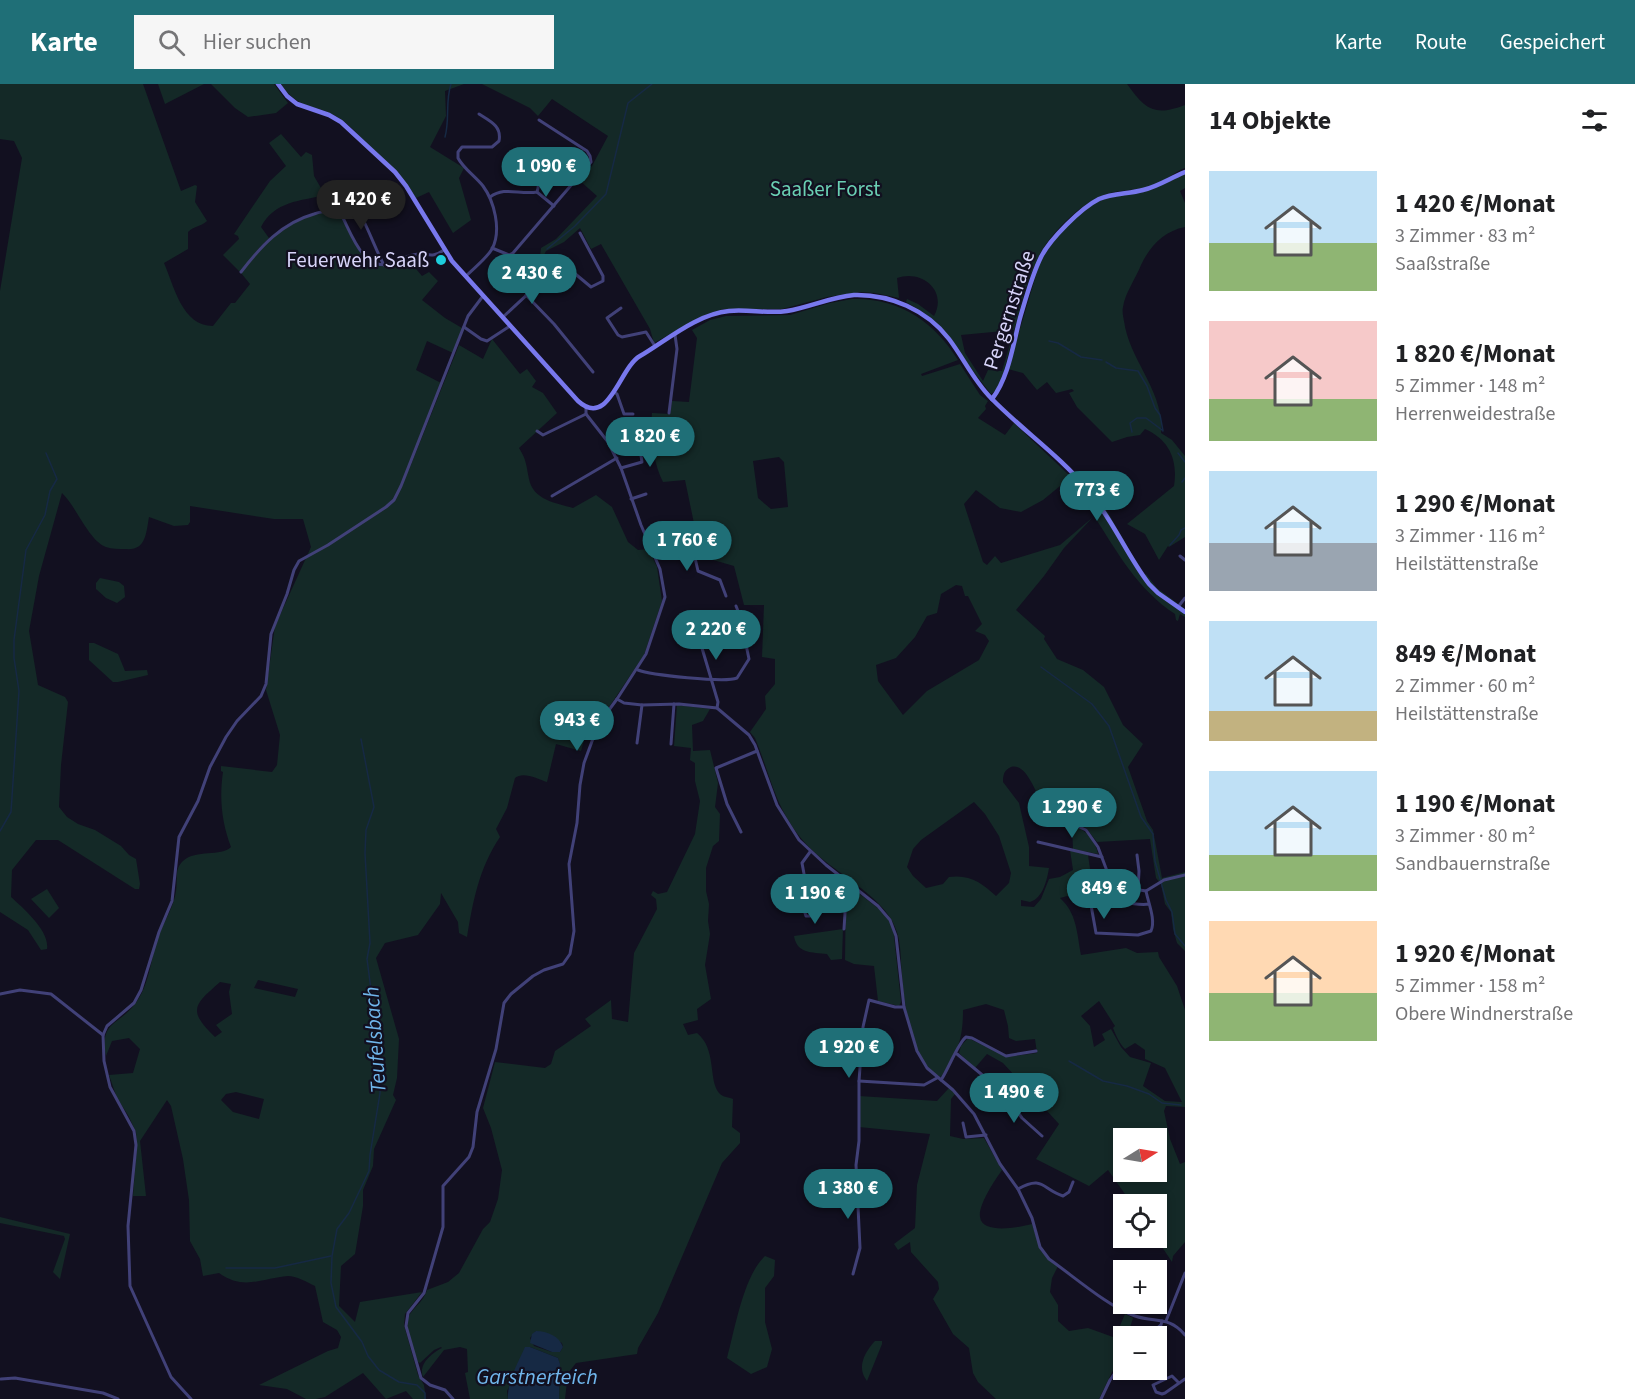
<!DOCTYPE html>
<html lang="de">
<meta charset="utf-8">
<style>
body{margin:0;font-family:"Source Sans 3",sans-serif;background:#f6f6f6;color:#202124;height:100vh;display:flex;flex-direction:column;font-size:22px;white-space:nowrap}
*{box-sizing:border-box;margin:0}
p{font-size:20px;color:#757577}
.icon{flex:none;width:33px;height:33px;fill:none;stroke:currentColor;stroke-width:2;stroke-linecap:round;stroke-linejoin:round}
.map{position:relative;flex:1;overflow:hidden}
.panel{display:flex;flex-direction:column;background:#fff;width:450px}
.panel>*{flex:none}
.needle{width:39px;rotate:79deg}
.buttons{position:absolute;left:1113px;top:1044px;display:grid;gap:12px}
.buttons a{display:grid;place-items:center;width:54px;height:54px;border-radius:0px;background:#fff;box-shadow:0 3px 9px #0003;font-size:30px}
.price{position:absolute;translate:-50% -51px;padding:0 14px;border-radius:21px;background:#1f6f77;color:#fff;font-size:20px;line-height:39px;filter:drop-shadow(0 2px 3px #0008)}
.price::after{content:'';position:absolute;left:50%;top:36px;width:18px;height:14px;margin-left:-9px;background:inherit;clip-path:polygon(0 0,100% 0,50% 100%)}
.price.current{background:#222;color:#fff}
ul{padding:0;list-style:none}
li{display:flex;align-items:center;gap:18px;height:150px;padding:0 24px}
li span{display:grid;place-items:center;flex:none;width:168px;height:120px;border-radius:0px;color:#555}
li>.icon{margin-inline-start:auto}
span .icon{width:72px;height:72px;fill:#fffc;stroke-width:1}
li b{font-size:26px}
h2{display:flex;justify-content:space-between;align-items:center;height:72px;padding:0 24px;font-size:26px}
header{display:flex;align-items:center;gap:36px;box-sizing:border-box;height:84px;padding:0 30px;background:#1f6f77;color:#fff}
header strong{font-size:28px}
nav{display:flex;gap:33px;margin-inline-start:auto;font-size:21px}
.search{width:420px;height:54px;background:#f6f6f6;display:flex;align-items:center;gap:15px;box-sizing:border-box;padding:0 21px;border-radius:0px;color:#757577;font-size:22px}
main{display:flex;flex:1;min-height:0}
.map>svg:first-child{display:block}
.green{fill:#142927;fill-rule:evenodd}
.water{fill:#162944}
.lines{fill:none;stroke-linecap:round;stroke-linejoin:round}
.stream{stroke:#162944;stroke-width:1.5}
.street{stroke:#414178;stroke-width:3}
.secondary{stroke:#7878ed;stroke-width:4.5}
.poi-dot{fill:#1ecedc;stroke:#121020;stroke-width:2}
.labels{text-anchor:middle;stroke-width:4.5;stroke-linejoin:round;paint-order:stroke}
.park-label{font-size:21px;fill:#6acfb3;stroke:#121020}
.poi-label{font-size:21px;fill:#d7d4f9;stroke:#121020;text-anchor:end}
.street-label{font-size:21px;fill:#d7d4f9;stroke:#121020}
.water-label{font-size:22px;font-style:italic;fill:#70b6ec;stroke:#121020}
</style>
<header>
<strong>Karte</strong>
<div class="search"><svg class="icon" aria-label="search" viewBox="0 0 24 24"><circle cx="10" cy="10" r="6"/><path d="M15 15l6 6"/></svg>Hier suchen</div>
<nav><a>Karte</a><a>Route</a><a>Gespeichert</a></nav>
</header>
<main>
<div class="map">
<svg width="1185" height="1315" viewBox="0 0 1185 1315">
<rect width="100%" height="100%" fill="#121020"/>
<g class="green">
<path d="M0,0H143L181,107L195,101L197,102L195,118L207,137C200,143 194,142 188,148V165L164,179C174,202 182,242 213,242L231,219H235L250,200L241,189C263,160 299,120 340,130C347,145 366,183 385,182C393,182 400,177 407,174L422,192L429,188L438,197L422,216L445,234L462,244L453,269L427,257L416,286L441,299L408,388L459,261L483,275L492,255L520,290L527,285L536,297L532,303L543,309L557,329L519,364C527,377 526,381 529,395C533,416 556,419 573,424L596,411L612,423L628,458L638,466L649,465L657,483L662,517L644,571L597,641L589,639L581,667L556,660L547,698C538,695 523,687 515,694L507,724L496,745L500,753C479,784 473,817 467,853L459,849L458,838L441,809L440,820L418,851L385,859L376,874L399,955L397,994L393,1011L396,1016L374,1065L373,1082L363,1106V1122L355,1170L341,1182L339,1222L355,1238L360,1218L422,1208L405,1230L404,1241L418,1291L424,1301L426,1315H413L406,1307L386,1315L363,1289L325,1313L316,1315H306L287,1305L259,1301L328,1267L338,1264L341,1253L337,1246L323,1238L315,1202C307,1198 296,1192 288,1192C262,1194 244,1207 219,1189L203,1192L200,1175L190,1157L189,1116L183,1075L171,1022L167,1016L140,1057L146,1112H133L137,1061L136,1048L128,1031L117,1014L109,991L133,989L140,965L129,954L112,957L106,972C99,938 119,941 135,920C150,901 151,872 159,850C165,836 174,822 176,807C178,796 174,785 183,777C196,765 221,773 231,763C222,739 219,715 223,688L221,687V682L272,688L277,681L280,651L266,606L275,542L311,463L303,435H274L190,422V438L188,441L174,442L149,433C146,450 146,467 125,465C119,465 112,465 106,463C89,457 76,422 62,409L39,492L29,547L38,601L65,613L68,618L61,681L59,723L67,733L78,740L95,746L121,762L129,771L136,775L140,800L139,805H135L58,756H36L12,786L11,813C23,824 50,847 47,865L41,866L28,846L0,828V207L22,74L14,57L0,55ZM258,896L298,905L295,913L254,904ZM220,898L231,900L229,908L232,930L216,941L222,948L215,953C187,926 194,921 220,898ZM236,1008L264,1015L259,1035L233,1028L221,1016L226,1010Z"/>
<polygon points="158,0 204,0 165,20"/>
<polygon points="211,0 274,0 288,19 276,29 248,33 235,24"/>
<path d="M281,0H464L445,7L446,32L430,63L464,84L459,94L471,136L453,149L429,108L416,114C401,91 383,75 363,56C356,48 348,40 339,34C316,19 300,28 281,0Z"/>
<path d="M482,0H1127C1145,25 1154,33 1185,21V84C1173,88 1165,98 1153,102C1135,107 1115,105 1099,113C1077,123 1048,152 1038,174C1021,209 1012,260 1001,298L997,306L991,310L969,282L943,245L923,228L906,218L907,215L918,220L934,232C948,206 921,185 897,194L899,214L875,209L860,208L827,213L782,225H723L705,231L654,259L650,245L601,160L591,165L580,144L564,158L546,167L537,185L535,183L540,173L541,164L556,155L597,112L579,96L592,82L608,52L552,15L538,32L530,24ZM1014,246L1002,287L988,286L983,297L965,269L961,251Z"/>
<path d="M281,50L301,73L306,68L312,71L314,92L325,111C301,117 274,117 261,143L269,154L259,164L240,188L223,171L239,155L238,152L234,150L270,97L286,82L269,59Z"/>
<path d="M1185,89V104L1180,107L1185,119V143C1164,147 1150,162 1141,181C1136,194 1125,209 1123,223C1122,227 1123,232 1124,237C1129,276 1165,308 1161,349L1172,356L1185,372V453L1169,463L1168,462L1159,476L1145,450L1127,440L1174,402C1178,377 1170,356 1145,345L1140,351L1127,353L1112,358L1077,323L1069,309L1074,307L1072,305L1056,309L1047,298L1037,306L1023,289L1008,285L1039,181C1052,157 1075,128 1100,117C1113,111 1128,112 1142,108C1158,104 1171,96 1185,89Z"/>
<path d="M852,215C898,213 935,238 958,276L921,290L922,292L960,280L980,311L988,317L985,322L986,325L978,334L1005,351L1014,339L1071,393L1043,416L1021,428L1000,424L976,406L964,420L983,478L987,481L995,472L1001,479L1060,461L1099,428L1103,420L1144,491L1146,490L1157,504L1185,525V533L1180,530L1178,537L1176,536L1175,530C1137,505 1118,469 1094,432L1064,464L1044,492L1016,526L1045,552L1044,555L1057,575L1083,586L1104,603L1123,641L1143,660L1128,683L1147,737L1153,746L1162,794L1185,788V867L1177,859L1173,845L1171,828L1165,820L1161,800L1156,794L1150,755L1097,758L1086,744L1063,734L1061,722H1051L1047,711L1039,712C1033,703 1025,679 1011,683C1004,686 1003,691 1003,698L1019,719L1029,763V782L1049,784C1047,796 1043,814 1030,818L1021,816V822L1034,823L1041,815L1049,795L1060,793L1073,786L1070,766L1088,771L1093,805L1060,814C1077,829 1077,850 1081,871L1126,864L1137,869L1158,868L1159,873L1177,902L1185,926V1023L1166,1022L1164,1027L1170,1055L1180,1080L1185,1078V1158L1173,1172L1172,1178L1156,1154V1120H1132L1108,1086L1089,1102L1036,1075L1059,1040L1003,979L987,970L975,984L959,969L961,962L968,954L1007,973L1037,969L1035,955L1016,957L1009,954L1008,942L1004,926L986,920L963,926C963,957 957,968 941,993C912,981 904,919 902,891C900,874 902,859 895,843C883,811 829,786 806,760C775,725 772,695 755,654L750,648L766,625L765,612L775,600V575L762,573L764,521H744L734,482L696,471L692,458L696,449L685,396L663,398C653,378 650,351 652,329L670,330L672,317L689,318L697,254L692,246L710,236L726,232L790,231L830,219ZM779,373L784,378L788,423L771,425L758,414L753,377ZM956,501L962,502L965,512H968L982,540L975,547L985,551L989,557L979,576L927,607L903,631L878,597L876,581L896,574L915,553L927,532L937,529L941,510ZM974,718L985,730L999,752L1011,789L1009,799L996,812C982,799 970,790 949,793L943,800L926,804L913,792L907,783L913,765L921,756ZM1099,917L1115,942L1113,944C1116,951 1119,959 1125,965L1135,959L1145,966V975L1165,984L1182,1018L1165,1017L1143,1002L1151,979L1130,973L1121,963L1111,945L1102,950L1105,956L1094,963L1090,942L1081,932ZM1124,1054H1156V1088H1124Z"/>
<polygon points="100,494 119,498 124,502 125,513 117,519 106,514 96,505 96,499"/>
<polygon points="89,559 94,559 118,570 125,587 147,586 148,591 118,598 113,598 89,576"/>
<path d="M677,621L710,625L703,637L692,641L693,667L710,666L718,699L715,723L720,730L719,757L713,762L706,784V807L709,820L708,837L710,850L705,881L711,915L697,925L698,936L683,940L688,951L697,949C717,965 708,996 719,1009C722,1013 728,1013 733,1015L732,1043L740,1049V1059L722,1079L658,1229L638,1264L637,1270L576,1279L568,1289L565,1315H559L560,1281L558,1274L530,1263L507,1307L508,1315H470L465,1289L468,1288L467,1265L460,1263L444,1266L423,1293C418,1280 432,1269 442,1264L441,1263L434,1266L420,1279L418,1278C414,1265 402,1243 410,1230C416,1221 423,1218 427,1206L448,1198L459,1189L483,1145L490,1138L498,1115L502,1086L491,1044L483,1024L495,978L545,984L551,980L555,967L591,942L585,935L611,916L612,935L628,938L634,869L657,825L656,815L651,811L653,807L658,810L667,808L695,750L700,717L695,697V679L690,676L691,664L674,662ZM536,1247L562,1259L563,1263L560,1268H552L534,1262L530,1254Z"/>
<path d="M1072,741C1086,746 1095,755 1098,770L1073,765Z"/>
<polygon points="848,801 883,828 893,843 901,918 899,922 878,917 874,882 854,880 845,876 846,802"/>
<polygon points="47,805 59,824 49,834 31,815"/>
<path d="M843,845L842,875L831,876L827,870C812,868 797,870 794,852Z"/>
<path d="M949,1004L955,1010L951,1015L950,1052L963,1055L984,1054L1002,1086C995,1096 978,1121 980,1133C982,1151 1021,1143 1032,1140L1041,1167L1058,1182L1052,1194L1050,1208L1058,1221V1237L1069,1247L1088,1244L1113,1253L1116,1251L1125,1230L1133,1234L1128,1250L1130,1252H1124L1123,1275L1112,1288L1099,1315H996L978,1298L973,1289L969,1264L953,1250L933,1215L939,1205L938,1198L911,1168L910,1158L898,1166L894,1160L915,1144L917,1101L930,1050L859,1043V1012L937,1017Z"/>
<polygon points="0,1133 70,1150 60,1195 53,1188 65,1155 64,1152 0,1139"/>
<path d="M765,1172L775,1176L774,1192L765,1204V1238L772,1265L767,1283L751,1290L727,1274C735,1245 743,1193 765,1172Z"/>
<path d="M875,1257H882V1260L867,1297C856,1283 865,1268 875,1257Z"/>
</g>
<g class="water">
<path d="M536,1247C547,1247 559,1252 563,1263L560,1268H552L530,1259L532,1250Z"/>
<path d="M525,1263H530L558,1274L560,1280L559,1315H508C507,1297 518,1279 525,1263Z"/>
</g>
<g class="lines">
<g class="stream">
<path d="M445,53C450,35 445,18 451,0"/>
<polyline points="547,165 575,142 606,110 628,19 652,0"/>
<polyline points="1049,257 1058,259 1081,273 1102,276"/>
<polyline points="1106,278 1116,284 1138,287 1147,302 1155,324 1160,331 1163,347"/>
<polyline points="1132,348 1130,339 1137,334 1146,334 1162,346"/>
<polyline points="1178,369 1185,378"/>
<polyline points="1182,398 1185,394"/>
<polyline points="1170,461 1179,451 1181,446 1185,444"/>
<polyline points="1041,583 1092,620 1109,642 1141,733 1153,750 1155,777 1166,816 1172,828 1175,850 1185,862"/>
<polyline points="361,655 374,723 366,746 365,769 370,859 367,875 379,967 380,1009 370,1071 369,1087 349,1129 337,1145 332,1172 331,1199 336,1223 362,1258 368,1272 379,1286 399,1298 417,1301 425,1309 425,1315"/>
<polyline points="0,747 11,728 19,607 14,574 14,556 26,466 45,431 50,407 57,395 46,369"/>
<polyline points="1069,977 1103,997 1127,1002 1149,1010 1162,1019 1181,1021"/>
<polyline points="226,1184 275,1184 331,1172"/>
</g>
<g class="street">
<polyline points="537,108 554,122"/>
<path d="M490,113C505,102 519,111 537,108C542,93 533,87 522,79"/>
<path d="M340,128L342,115L346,112C359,117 375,166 384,181"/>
<polyline points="492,164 509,171 513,169 591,78 590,72 587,67 539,36"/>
<path d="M241,188C261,162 282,139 314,130C323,127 333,125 341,130C351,148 362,187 391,180C398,178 405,172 413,171C427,167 430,176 444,166"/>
<path d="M466,192C474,184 486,175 492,165C502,146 494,117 483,102C475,92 463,84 458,74V68L462,63H492L499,57C502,42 490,37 479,30"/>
<polyline points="526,211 554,240 593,288"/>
<polyline points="621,224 607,234 618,251 622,253 646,248 655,262"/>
<polyline points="503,233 559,181 567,183 591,203 603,197 603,192 580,149"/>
<polyline points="464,243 481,255 487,257 510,242"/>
<polyline points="614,308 617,310 624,330 633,330"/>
<polyline points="669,329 677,265 675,251"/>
<polyline points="537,347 543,351 586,330"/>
<polyline points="621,384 642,378 639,359"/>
<polyline points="552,412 617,374"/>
<polyline points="631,415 646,410"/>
<polyline points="652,467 681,460 689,460 693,465 698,487 720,496 726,512"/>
<polyline points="1180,472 1185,476"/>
<polyline points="1178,523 1185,514"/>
<polyline points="688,531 699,554 718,618 717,624"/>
<path d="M638,586C650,591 725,599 737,594L749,575L740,532L736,522"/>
<path d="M617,615L624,619L642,621L679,620L717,624L749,651L755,661L777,721L799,756L826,781L878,822L890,836L896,852L904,923L917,967L927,984L953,1006L974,1030L1000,1080L1018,1105L1032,1134L1040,1163L1049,1175C1072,1191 1110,1224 1135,1232C1156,1239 1169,1232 1185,1251"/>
<polyline points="637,659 642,621"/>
<polyline points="671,660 674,620"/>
<polyline points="1053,731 1086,746 1098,763 1110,795 1117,800 1133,805 1146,807 1164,796 1185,791"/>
<polyline points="741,748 727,720 716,684 757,667"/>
<polyline points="1038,758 1102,773"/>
<polyline points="1137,771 1139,787 1138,806"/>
<path d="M1146,807C1148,818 1156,836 1151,847L1138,851L1096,849L1091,821L1096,816C1111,811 1130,823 1149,820"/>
<polyline points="807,826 811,827 810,832 806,832 805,829 807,826 807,806 802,779 810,768"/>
<polyline points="844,845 847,797"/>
<polyline points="0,910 20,906 51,910 103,951"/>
<polyline points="957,970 1004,1009 1022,1034 1042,1052"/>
<path d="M941,996C948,986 958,959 966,953L972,954L1006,972L1036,967"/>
<polyline points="859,997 924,1001 937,994"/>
<polyline points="963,1039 966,1053 986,1051"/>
<path d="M1018,1105C1043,1091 1042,1105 1063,1112L1069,1108L1073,1098"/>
<polyline points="853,1190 860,1164 856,1081 859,1057 859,997 863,943 869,916 895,923 904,923"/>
<polyline points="1166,1237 1185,1189"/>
<polyline points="1148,1252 1161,1241 1162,1237"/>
<polyline points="1,1295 15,1294 103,1309 118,1315"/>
<polyline points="1179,1299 1172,1292 1153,1301 1156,1308 1162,1310 1165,1309 1185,1295"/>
<polyline points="191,1315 171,1293 130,1202 128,1142 136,1061 134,1047 110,1003 104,977 103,951 107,942 134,919 141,906 159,848 172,817 179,753 198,717 210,683 226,653 237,637 261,612 266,600 271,550 287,510 294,486 299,477 328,461 386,423 394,416 401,402 468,232 483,212"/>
<polyline points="453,1315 445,1306 430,1301 421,1294 406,1242 408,1229 424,1209 443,1143 443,1102 469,1073 473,1063 477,1028 496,965 504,919 511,910 533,892 544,886 563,880 570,870 574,847 569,780 577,739 580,701 584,679 598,641 617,615 646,570 665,513 660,485 641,441 621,384 608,358 586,330 586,323"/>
<polyline points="1101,1315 1110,1296 1124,1276"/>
</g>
<g class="secondary">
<path d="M278,0L287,12L297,20L329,31L341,38L395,88L406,102L452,177L578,317C609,345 619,284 640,272C667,256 697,230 729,227C748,225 768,230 787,227C810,223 831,213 854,211C890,210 927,226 949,255C964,275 974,297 991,314C1022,346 1059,371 1087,405C1112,434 1126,470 1149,500L1158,509L1185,528"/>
<path d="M992,315C1009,293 1013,260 1020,234C1026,214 1032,191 1041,173C1050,155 1081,124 1099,115C1113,109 1129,110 1143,106C1159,102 1170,94 1185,88"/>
</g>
</g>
<circle class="poi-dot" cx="441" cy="176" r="6"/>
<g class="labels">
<g class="park-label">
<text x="825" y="112">Saaßer Forst</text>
</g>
<g class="poi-label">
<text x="429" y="183">Feuerwehr Saaß</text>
</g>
<g class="street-label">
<text transform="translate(1009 226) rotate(-72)" y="7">Pergernstraße</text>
</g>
<g class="water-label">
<text transform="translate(374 956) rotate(-94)" y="8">Teufelsbach</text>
<text x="537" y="1300">Garstnerteich</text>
</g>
</g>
</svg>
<div class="buttons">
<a><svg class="needle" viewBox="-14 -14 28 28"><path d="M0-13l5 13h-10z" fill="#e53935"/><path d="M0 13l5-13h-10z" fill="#757577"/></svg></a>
<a><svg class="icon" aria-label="locate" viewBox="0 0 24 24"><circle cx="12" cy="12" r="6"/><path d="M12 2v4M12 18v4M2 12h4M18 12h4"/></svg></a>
<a>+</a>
<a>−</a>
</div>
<b class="price" style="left:546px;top:114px">1 090 €</b>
<b class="price current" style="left:361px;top:147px">1 420 €</b>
<b class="price" style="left:532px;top:221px">2 430 €</b>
<b class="price" style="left:650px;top:384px">1 820 €</b>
<b class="price" style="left:1097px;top:438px">773 €</b>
<b class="price" style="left:687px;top:488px">1 760 €</b>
<b class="price" style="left:716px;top:577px">2 220 €</b>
<b class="price" style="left:577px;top:668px">943 €</b>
<b class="price" style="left:1072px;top:755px">1 290 €</b>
<b class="price" style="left:1104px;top:836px">849 €</b>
<b class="price" style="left:815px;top:841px">1 190 €</b>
<b class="price" style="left:849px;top:995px">1 920 €</b>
<b class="price" style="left:1014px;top:1040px">1 490 €</b>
<b class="price" style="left:848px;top:1136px">1 380 €</b>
</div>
<section class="panel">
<h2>14 Objekte<svg class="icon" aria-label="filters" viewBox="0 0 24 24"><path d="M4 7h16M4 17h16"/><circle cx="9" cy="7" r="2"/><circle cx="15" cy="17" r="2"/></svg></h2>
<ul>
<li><span style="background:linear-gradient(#bfe0f5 60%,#8fb573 0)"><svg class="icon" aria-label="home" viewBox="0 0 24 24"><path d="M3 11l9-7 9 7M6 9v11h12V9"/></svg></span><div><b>1 420 €/Monat</b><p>3 Zimmer · 83 m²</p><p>Saaßstraße</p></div></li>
<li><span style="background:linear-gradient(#f6c9c9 65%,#8fb573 0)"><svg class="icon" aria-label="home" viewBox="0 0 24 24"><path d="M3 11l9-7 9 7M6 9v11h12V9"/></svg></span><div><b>1 820 €/Monat</b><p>5 Zimmer · 148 m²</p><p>Herrenweidestraße</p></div></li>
<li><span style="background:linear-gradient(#bfe0f5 60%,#9aa5b1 0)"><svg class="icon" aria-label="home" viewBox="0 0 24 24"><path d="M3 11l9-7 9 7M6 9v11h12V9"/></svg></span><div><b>1 290 €/Monat</b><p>3 Zimmer · 116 m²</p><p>Heilstättenstraße</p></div></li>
<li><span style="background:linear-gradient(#bfe0f5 75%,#c2b280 0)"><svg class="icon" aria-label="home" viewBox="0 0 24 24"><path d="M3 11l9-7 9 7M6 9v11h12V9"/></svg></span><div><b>849 €/Monat</b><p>2 Zimmer · 60 m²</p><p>Heilstättenstraße</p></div></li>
<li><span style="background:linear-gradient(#bfe0f5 70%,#8fb573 0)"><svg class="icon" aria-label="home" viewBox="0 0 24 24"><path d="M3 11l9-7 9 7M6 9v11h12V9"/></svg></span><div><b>1 190 €/Monat</b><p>3 Zimmer · 80 m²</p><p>Sandbauernstraße</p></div></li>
<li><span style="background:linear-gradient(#ffd9b3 60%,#8fb573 0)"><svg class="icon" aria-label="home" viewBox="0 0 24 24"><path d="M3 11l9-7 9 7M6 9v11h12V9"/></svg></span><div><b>1 920 €/Monat</b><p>5 Zimmer · 158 m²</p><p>Obere Windnerstraße</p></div></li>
</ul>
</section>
</main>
